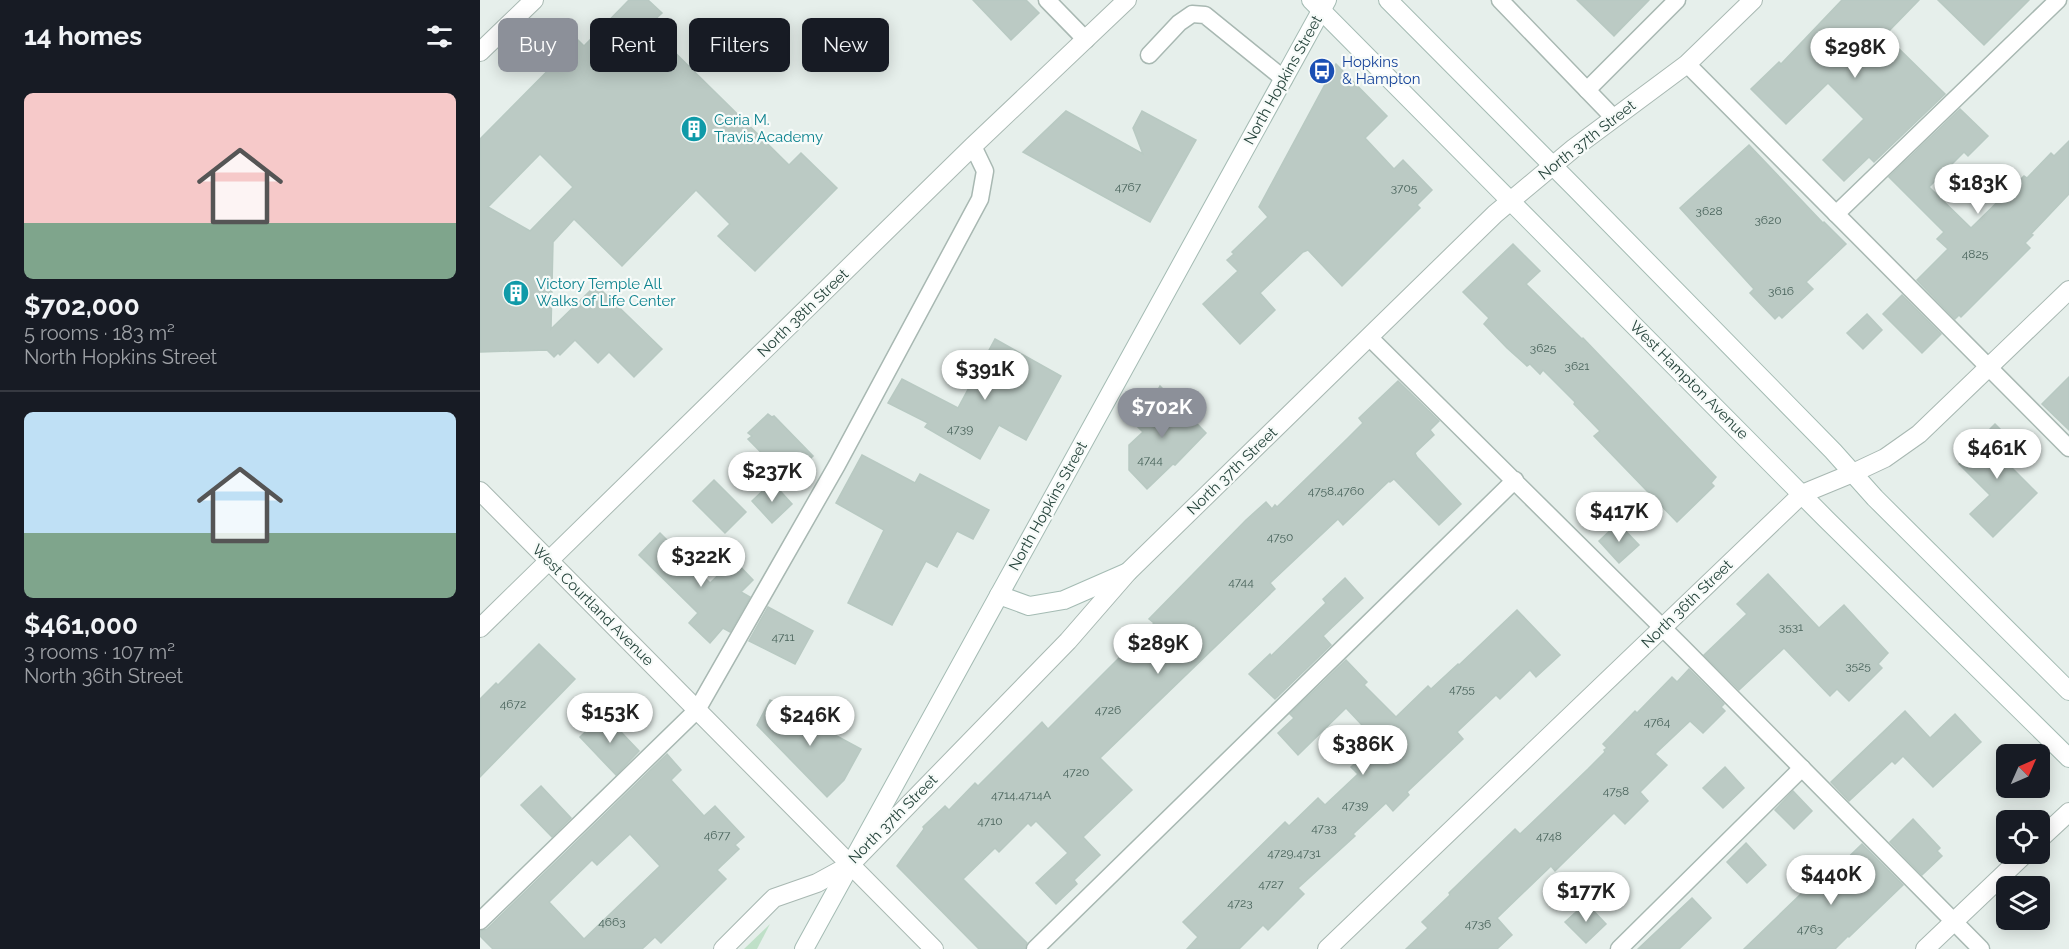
<!DOCTYPE html>
<meta charset="utf-8">
<style>
body{margin:0;font-family:Raleway,sans-serif;background:#242831;color:#f1f3f6;height:100vh;display:flex;flex-direction:column;font-size:22px;white-space:nowrap}
*{box-sizing:border-box;margin:0}
p{font-size:20px;color:#9ea1a6}
.icon{flex:none;width:33px;height:33px;fill:none;stroke:currentColor;stroke-width:2;stroke-linecap:round;stroke-linejoin:round}
.map{position:relative;flex:1;overflow:hidden}
.details{display:flex;flex-direction:column;background:#171b24;width:480px}
.details>*{flex:none}
.hud{position:absolute;left:18px;top:18px;width:570px;height:54px;display:flex;gap:12px}
.needle{width:39px;rotate:45deg}
.buttons{position:absolute;left:1516px;top:744px;display:grid;gap:12px}
.buttons a{display:grid;place-items:center;width:54px;height:54px;border-radius:9px;background:#171b24;box-shadow:0 3px 15px #0003;font-size:30px}
.price{position:absolute;translate:-50% -51px;padding:0 14px;border-radius:21px;background:#fff;color:#222;font-size:20px;line-height:39px;filter:drop-shadow(0 2px 3px #0008)}
.price::after{content:'';position:absolute;left:50%;top:36px;width:18px;height:14px;margin-left:-9px;background:inherit;clip-path:polygon(0 0,100% 0,50% 100%)}
.price.current{background:#8c9099;color:#fff}
ul{padding:0;list-style:none}
li{display:grid;align-content:center;gap:12px;height:318px;padding:0 24px}
li+li{border-top:2px solid #363941}
li span{display:grid;place-items:center;height:186px;border-radius:9px;color:#555}
li>.icon{margin-inline-start:auto}
span .icon{width:108px;height:108px;fill:#fffc;stroke-width:1}
li b{font-size:26px}
h2{display:flex;justify-content:space-between;align-items:center;height:72px;padding:0 24px;font-size:26px}
.pill{padding:0 21px;border-radius:9px;background:#171b24;box-shadow:0 3px 15px #0003;font-size:21px;line-height:54px}
.pill.current{background:#8c9099;color:#fff}
main{display:flex;flex:1;min-height:0}
.map>svg:first-child{display:block}
.green{fill:#bfe0c8}
.building{fill:#bbcac4;stroke:#b8c9c2;stroke-width:1.5;fill-rule:evenodd}
.lines{fill:none;stroke-linecap:round;stroke-linejoin:round}
.lane-casing{stroke:#a8b8b2;stroke-width:19}
.street-casing{stroke:#a8b8b2;stroke-width:20}
.secondary-casing{stroke:#a4bbb3;stroke-width:20}
.lane{stroke:#fff;stroke-width:16}
.street{stroke:#fff;stroke-width:18}
.secondary{stroke:#fff;stroke-width:18}
.labels{text-anchor:middle;stroke-width:4.5;stroke-linejoin:round;paint-order:stroke}
.number-label{font-size:12px;fill:#4a645c}
.transit-label{font-size:15px;fill:#164399;stroke:#f7fbf9;text-anchor:start}
.street-label{font-size:15px;fill:#24423a;stroke:#f7fbf9}
.culture-label{font-size:15px;fill:#0d838f;stroke:#f7fbf9;text-anchor:start}
</style>
<main>
<section class="details">
<h2>14 homes<svg class="icon" aria-label="filters" viewBox="0 0 24 24"><path d="M4 7h16M4 17h16"/><circle cx="9" cy="7" r="2"/><circle cx="15" cy="17" r="2"/></svg></h2>
<ul>
<li><span style="background:linear-gradient(#f6c9c9 70%,#7fa58c 0)"><svg class="icon" aria-label="home" viewBox="0 0 24 24"><path d="M3 11l9-7 9 7M6 9v11h12V9"/></svg></span><div><b>$702,000</b><p>5 rooms · 183 m²</p><p>North Hopkins Street</p></div></li>
<li><span style="background:linear-gradient(#bfe0f5 65%,#7fa58c 0)"><svg class="icon" aria-label="home" viewBox="0 0 24 24"><path d="M3 11l9-7 9 7M6 9v11h12V9"/></svg></span><div><b>$461,000</b><p>3 rooms · 107 m²</p><p>North 36th Street</p></div></li>
</ul>
</section>
<div class="map">
<svg width="1589" height="949" viewBox="0 0 1589 949">
<rect width="100%" height="100%" fill="#e6efeb"/>
<polygon class="green" points="290,924 277,949 264,949"/>
<g class="building">
<path d="M149,0H168L182,13L168,26L309,165L321,153L357,188L275,271L238,236L250,224L216,190L142,266L94,219L73,242L71,329L116,285L182,349L154,377L129,352L118,363L95,340L80,355L78,353L74,357L67,350L0,352V139L98,40L104,46ZM60,154L93,187L50,231L8,207Z"/>
<polygon points="493,0 546,0 559,13 531,40"/>
<polygon points="1097,0 1169,0 1134,36"/>
<polygon points="1362,0 1439,0 1407,33 1412,38 1410,40 1465,94 1394,162 1389,157 1364,181 1343,160 1384,119 1348,83 1306,124 1271,89 1299,62 1301,64"/>
<polygon points="1458,0 1549,0 1504,45"/>
<polygon points="856,64 907,116 885,138 914,169 923,160 952,190 937,205 940,208 862,286 828,250 823,252 780,293 795,310 760,344 723,304 758,271 747,260 754,254 752,252 788,217 779,207"/>
<polygon points="1480,109 1508,136 1488,156 1484,152 1449,187 1491,228 1544,176 1547,178 1571,153 1574,156 1589,141 1589,194 1551,234 1553,235 1545,243 1550,248 1481,317 1479,315 1475,319 1437,280 1468,249 1457,239 1464,232 1409,177"/>
<polygon points="586,111 663,154 653,128 662,111 716,140 670,222 543,152"/>
<polygon points="1269,145 1343,223 1344,222 1366,244 1326,282 1333,289 1302,318 1299,315 1295,319 1270,293 1274,289 1200,208"/>
<polygon points="1033,244 1060,271 1046,284 1102,339 1103,338 1236,477 1231,483 1234,486 1197,522 1114,436 1120,431 1094,404 1095,402 1063,370 1060,374 1050,364 1047,366 1027,348 1004,324 1009,318 983,292"/>
<polygon points="1422,295 1461,334 1442,353 1403,314"/>
<polygon points="1387,314 1402,330 1383,349 1367,333"/>
<polygon points="515,339 581,376 546,440 519,425 500,459 445,427 448,423 408,403 422,379 478,408"/>
<polygon points="1589,377 1589,430 1562,404"/>
<polygon points="918,381 959,421 950,430 954,435 935,453 937,457 981,504 959,525 914,479 910,482 909,481 863,525 858,519 790,583 795,589 620,758 652,790 603,837 620,855 594,880 597,884 576,904 556,883 588,853 556,821 551,826 548,823 519,852 515,848 483,879 547,943 545,949 499,949 417,866 444,829 443,827 465,806 469,810 495,783 498,786 562,722 568,729 674,623 669,619 766,520 786,502 792,509 795,505 797,507 868,438 883,423 879,418"/>
<polygon points="680,386 726,433 695,465 693,464 667,489 649,470 649,445 663,432 658,427"/>
<polygon points="288,414 292,417 294,416 333,456 308,480 268,439 272,436 268,433"/>
<polygon points="1515,424 1543,452 1530,466 1557,493 1513,537 1490,514 1510,495 1479,464 1485,458 1483,456"/>
<polygon points="382,455 435,483 440,474 509,510 493,539 477,531 457,567 446,561 412,625 368,603 404,530 356,503"/>
<polygon points="234,480 266,512 245,533 213,501"/>
<polygon points="292,482 312,504 292,523 272,501"/>
<polygon points="1138,523 1159,545 1139,563 1119,541"/>
<polygon points="180,533 230,583 254,560 273,580 261,592 270,597 250,632 243,628 230,643 209,623 218,613 159,555"/>
<polygon points="1288,574 1339,628 1364,605 1408,653 1398,664 1402,668 1369,701 1357,689 1350,696 1304,648 1259,690 1224,655 1267,614 1257,604"/>
<polygon points="865,578 883,598 843,636 851,645 795,699 769,674 790,654 791,656 846,603 843,599"/>
<polygon points="288,607 333,631 315,664 269,641"/>
<polygon points="1037,610 1080,655 1056,677 1050,670 1020,699 1016,695 977,732 983,739 927,792 929,795 913,811 906,803 873,834 875,836 818,888 824,894 788,930 783,925 759,949 707,949 718,937 703,922 805,822 809,826 838,798 845,805 878,774 871,767 898,742 866,708 818,755 798,733 814,718 810,714 866,660 887,682 884,685 916,717 948,686 951,689 978,664 979,665"/>
<polygon points="59,644 95,679 0,777 0,699 16,683 18,685"/>
<polygon points="1209,669 1244,704 1241,707 1245,711 1223,733 1210,721 1175,754 1187,765 1160,792 1168,801 1145,824 1134,813 1075,871 1071,866 1017,918 1032,935 1017,949 926,949 948,928 942,922 970,895 969,893 1035,829 1040,834 1108,769 1125,752 1124,750 1127,748 1123,744 1155,711 1157,713 1192,677 1197,682"/>
<polygon points="290,700 381,749 364,780 347,797 277,725"/>
<polygon points="1425,711 1450,738 1475,714 1501,742 1453,787 1423,756 1415,764 1412,761 1369,801 1351,782"/>
<polygon points="124,714 159,751 136,775 100,737"/>
<path d="M187,754L201,770L191,780L224,816L235,806L264,837L255,845L259,849L237,870L246,879L181,943L175,937L162,949H13L0,936V931L7,929ZM150,834L180,866L104,939L69,902L112,860L117,865Z"/>
<polygon points="1245,767 1264,788 1243,808 1223,788"/>
<polygon points="61,786 91,818 72,837 41,805"/>
<polygon points="1313,791 1332,811 1314,829 1295,810"/>
<polygon points="1433,819 1460,848 1457,851 1462,856 1442,875 1410,842"/>
<polygon points="1266,843 1286,865 1267,883 1247,862"/>
<polygon points="1382,844 1423,885 1369,937 1368,936 1355,949 1264,949 1324,891 1321,888 1343,866 1351,874"/>
<polygon points="1212,898 1231,918 1199,949 1158,949"/>
<polygon points="1106,903 1126,924 1106,943 1085,922"/>
</g>
<g class="lines">
<defs>
<g id="lane">
<polyline points="567,0 606,40"/>
<polyline points="1020,0 1134,118"/>
<polyline points="669,55 699,23 712,14 725,15 804,79"/>
<polyline points="1207,64 1589,448"/>
<polyline points="1107,90 1197,0"/>
<polyline points="1356,214 1578,0"/>
<polyline points="890,338 1202,647 1501,949"/>
<polyline points="0,921 217,710 357,465 500,199 505,171 493,146"/>
<polyline points="555,949 1035,480"/>
<polyline points="1139,949 1322,768"/>
</g>
<g id="street">
<polyline points="0,52 54,0"/>
<polyline points="0,491 454,949"/>
<polyline points="0,628 493,146 647,0"/>
<polyline points="1560,839 1589,812"/>
<polyline points="243,949 294,898 337,883 370,865 588,641 648,572 1015,214 1094,148 1207,64 1273,0"/>
<polyline points="847,949 1322,494 1373,473 1405,458 1439,434 1589,290"/>
<polyline points="1445,949 1545,854"/>
</g>
<g id="secondary">
<polyline points="831,0 1346,519 1589,758"/>
<polyline points="908,0 1095,188 1353,451 1395,498 1589,691"/>
<polyline points="519,595 549,606 584,600 648,572"/>
<polyline points="324,949 847,0"/>
</g>
</defs>
<use href="#lane" class="lane-casing"/>
<use href="#street" class="street-casing"/>
<use href="#secondary" class="secondary-casing"/>
<use href="#lane" class="lane"/>
<use href="#street" class="street"/>
<use href="#secondary" class="secondary"/>
</g>
<defs>
<symbol id="bus-disc" viewBox="-11 -11 22 22"><circle r="9.5" fill="#1a4fb4" stroke="#f7fbf9"/><path d="M-5-6H5V4H4V6H2V4H-2V6H-4V4H-5ZM-3.5-4V0h7V-4ZM-3.5 1.2v1.5H-2V1.2ZM2 1.2v1.5H3.5V1.2Z" fill="#fff"/></symbol>
<symbol id="building-disc" viewBox="-11 -11 22 22"><circle r="9.5" fill="#0f9aa8" stroke="#f7fbf9"/><path d="M-4-6H4V6H1V3H-1V6H-4ZM-2.5-4.3h1.7v1.8h-1.7ZM.8-4.3h1.7v1.8H.8ZM-2.5-1h1.7V.8h-1.7ZM.8-1h1.7V.8H.8Z" fill="#fff"/></symbol>
</defs>
<g fill-rule="evenodd">
<use href="#bus-disc" x="827" y="56" width="30" height="30"/>
<use href="#building-disc" x="199" y="114" width="30" height="30"/>
<use href="#building-disc" x="21" y="278" width="30" height="30"/>
</g>
<g class="labels">
<g class="number-label">
<text x="648" y="191">4767</text>
<text x="924" y="192">3705</text>
<text x="1229" y="215">3628</text>
<text x="1288" y="224">3620</text>
<text x="1495" y="258">4825</text>
<text x="1301" y="295">3616</text>
<text x="1063" y="352">3625</text>
<text x="1097" y="370">3621</text>
<text x="480" y="433">4739</text>
<text x="670" y="464">4744</text>
<text x="856" y="495">4758,4760</text>
<text x="800" y="541">4750</text>
<text x="761" y="586">4744</text>
<text x="1311" y="631">3531</text>
<text x="303" y="641">4711</text>
<text x="1378" y="670">3525</text>
<text x="982" y="693">4755</text>
<text x="33" y="708">4672</text>
<text x="628" y="714">4726</text>
<text x="1177" y="726">4764</text>
<text x="596" y="776">4720</text>
<text x="1136" y="795">4758</text>
<text x="541" y="799">4714,4714A</text>
<text x="875" y="809">4739</text>
<text x="510" y="825">4710</text>
<text x="844" y="832">4733</text>
<text x="237" y="839">4677</text>
<text x="1069" y="840">4748</text>
<text x="814" y="857">4729,4731</text>
<text x="791" y="888">4727</text>
<text x="760" y="907">4723</text>
<text x="132" y="926">4663</text>
<text x="998" y="928">4736</text>
<text x="1330" y="933">4763</text>
</g>
<g class="transit-label">
<text x="862" y="67">Hopkins<tspan x="862" dy="17">&amp; Hampton</tspan></text>
</g>
<g class="street-label">
<text transform="translate(803 80) rotate(-61)" y="5">North Hopkins Street</text>
<text transform="translate(1107 140) rotate(-38)" y="5">North 37th Street</text>
<text transform="translate(323 313) rotate(-44)" y="5">North 38th Street</text>
<text transform="translate(1209 380) rotate(45)" y="5">West Hampton Avenue</text>
<text transform="translate(752 471) rotate(-44)" y="5">North 37th Street</text>
<text transform="translate(568 506) rotate(-61)" y="5">North Hopkins Street</text>
<text transform="translate(1207 604) rotate(-44)" y="5">North 36th Street</text>
<text transform="translate(113 605) rotate(45)" y="5">West Courtland Avenue</text>
<text transform="translate(413 819) rotate(-45)" y="5">North 37th Street</text>
</g>
<g class="culture-label">
<text x="234" y="125">Ceria M.<tspan x="234" dy="17">Travis Academy</tspan></text>
<text x="56" y="289">Victory Temple All<tspan x="56" dy="17">Walks of Life Center</tspan></text>
</g>
</g>
</svg>
<div class="buttons">
<a><svg class="needle" viewBox="-14 -14 28 28"><path d="M0-13l5 13h-10z" fill="#e53935"/><path d="M0 13l5-13h-10z" fill="#9ea1a6"/></svg></a>
<a><svg class="icon" aria-label="locate" viewBox="0 0 24 24"><circle cx="12" cy="12" r="6"/><path d="M12 2v4M12 18v4M2 12h4M18 12h4"/></svg></a>
<a><svg class="icon" aria-label="layers" viewBox="0 0 24 24"><path d="M12 4l9 5-9 5-9-5zM3 14l9 5 9-5"/></svg></a>
</div>
<b class="price" style="left:1375px;top:79px">$298K</b>
<b class="price" style="left:1498px;top:215px">$183K</b>
<b class="price" style="left:505px;top:401px">$391K</b>
<b class="price current" style="left:682px;top:439px">$702K</b>
<b class="price" style="left:1517px;top:480px">$461K</b>
<b class="price" style="left:292px;top:503px">$237K</b>
<b class="price" style="left:1139px;top:543px">$417K</b>
<b class="price" style="left:221px;top:588px">$322K</b>
<b class="price" style="left:678px;top:675px">$289K</b>
<b class="price" style="left:130px;top:744px">$153K</b>
<b class="price" style="left:330px;top:747px">$246K</b>
<b class="price" style="left:883px;top:776px">$386K</b>
<b class="price" style="left:1351px;top:906px">$440K</b>
<b class="price" style="left:1106px;top:923px">$177K</b>
<div class="hud">
<a class="pill current">Buy</a>
<a class="pill">Rent</a>
<a class="pill">Filters</a>
<a class="pill">New</a>
</div>
</div>
</main>
